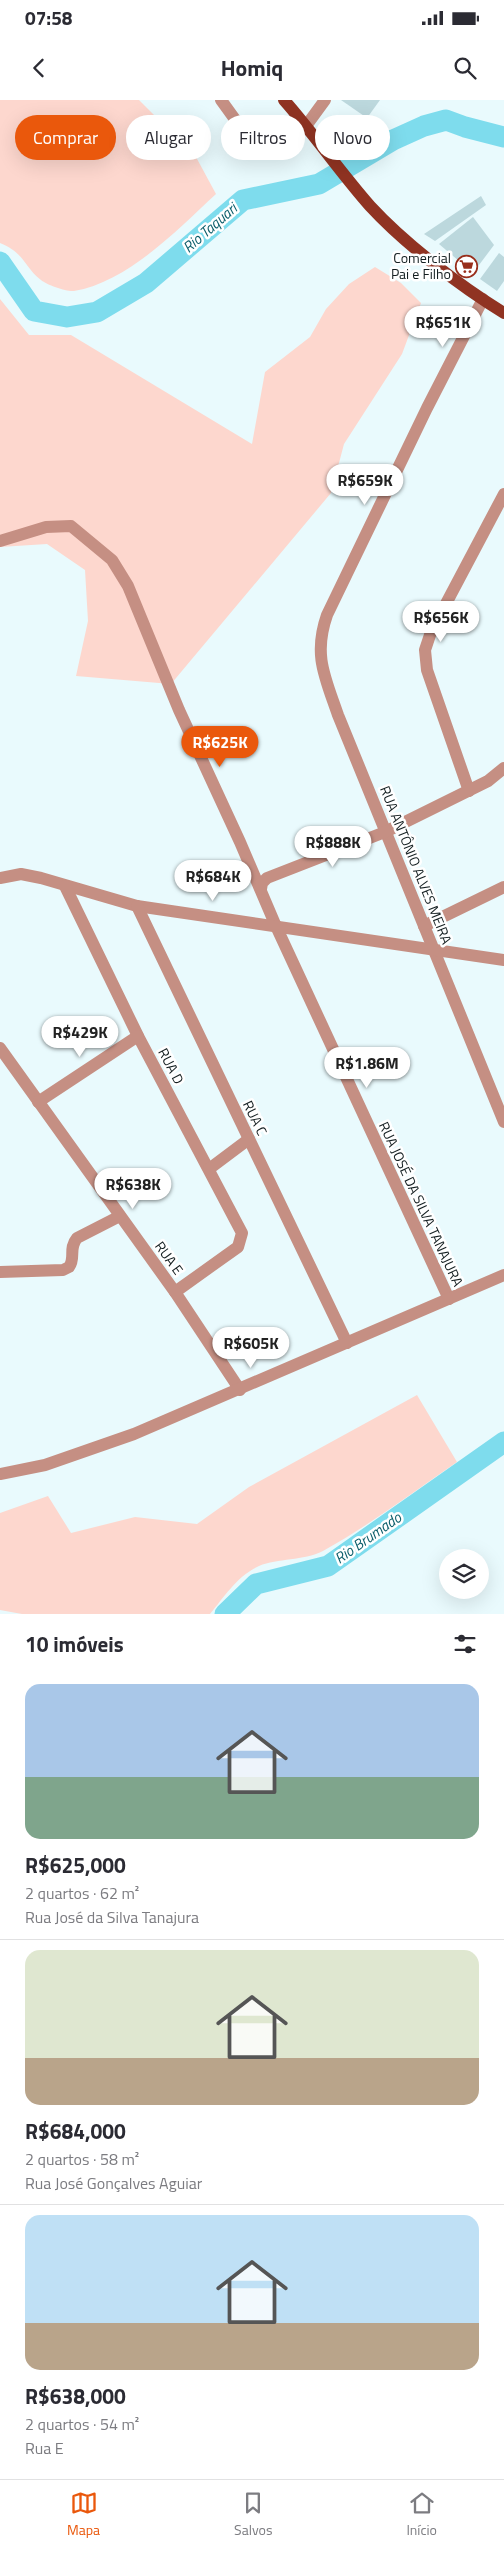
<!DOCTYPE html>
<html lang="pt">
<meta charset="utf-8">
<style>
body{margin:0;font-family:"Titillium Web",sans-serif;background:#f7f7f7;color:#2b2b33;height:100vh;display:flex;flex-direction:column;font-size:19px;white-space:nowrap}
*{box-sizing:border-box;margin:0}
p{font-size:16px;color:#7c7c81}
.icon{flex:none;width:28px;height:28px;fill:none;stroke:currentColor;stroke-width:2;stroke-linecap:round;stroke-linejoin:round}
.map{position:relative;height:1514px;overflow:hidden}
.panel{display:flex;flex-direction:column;background:#fff;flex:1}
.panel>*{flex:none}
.banner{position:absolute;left:15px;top:15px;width:475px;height:45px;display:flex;gap:10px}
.fabs{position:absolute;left:439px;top:1449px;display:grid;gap:10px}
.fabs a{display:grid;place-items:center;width:50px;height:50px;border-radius:50%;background:#fff;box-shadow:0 5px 20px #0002;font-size:25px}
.price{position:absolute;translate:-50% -42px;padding:0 11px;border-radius:18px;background:#fff;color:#222;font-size:16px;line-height:32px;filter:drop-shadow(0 1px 2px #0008)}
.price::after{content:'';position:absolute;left:50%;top:30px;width:15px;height:11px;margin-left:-8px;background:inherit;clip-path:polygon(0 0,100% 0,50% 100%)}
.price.selected{background:#ea580c;color:#fff}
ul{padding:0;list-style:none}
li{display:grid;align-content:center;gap:10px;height:265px;padding:0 25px}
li+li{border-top:1px solid #e1e1e2}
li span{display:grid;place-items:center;height:155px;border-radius:15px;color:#555}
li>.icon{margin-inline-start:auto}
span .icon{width:90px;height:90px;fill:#fffc;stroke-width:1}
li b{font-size:21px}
h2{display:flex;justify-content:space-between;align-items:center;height:60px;padding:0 25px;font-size:21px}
.tag{padding:0 18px;border-radius:22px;background:#fff;box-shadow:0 5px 20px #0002;font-size:18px;line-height:45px}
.tag.selected{background:#ea580c;color:#fff}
.status{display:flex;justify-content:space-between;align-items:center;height:35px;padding:0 25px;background:#fff;direction:ltr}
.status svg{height:14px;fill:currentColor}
header{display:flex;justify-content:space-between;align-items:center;height:65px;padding:0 25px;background:#fff;font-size:22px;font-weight:700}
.tabs{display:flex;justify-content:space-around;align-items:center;height:70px;border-top:1px solid #e1e1e2;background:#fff;font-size:14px;color:#7c7c81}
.tabs a{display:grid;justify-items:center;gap:2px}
.tabs .selected{color:#ea580c}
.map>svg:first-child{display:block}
.green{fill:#fdd7ce}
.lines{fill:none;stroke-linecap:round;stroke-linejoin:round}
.river{stroke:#7edced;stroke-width:21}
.building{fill:#bcd8dd}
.minor{stroke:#c58f83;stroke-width:12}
.tertiary{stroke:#c58f83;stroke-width:12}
.primary{stroke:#903322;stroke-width:12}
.labels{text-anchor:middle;stroke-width:5;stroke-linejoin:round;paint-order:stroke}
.poi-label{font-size:14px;fill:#131e20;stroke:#fff;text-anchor:end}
.street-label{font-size:14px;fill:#131e20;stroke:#fff}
.water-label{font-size:15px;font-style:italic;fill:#0a5d6a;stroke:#fff}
</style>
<div class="status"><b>07:58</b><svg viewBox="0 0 49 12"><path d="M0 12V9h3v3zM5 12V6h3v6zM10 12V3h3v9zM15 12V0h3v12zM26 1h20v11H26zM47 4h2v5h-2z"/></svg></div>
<header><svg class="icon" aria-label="back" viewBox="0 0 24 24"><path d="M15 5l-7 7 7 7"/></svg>Homiq<svg class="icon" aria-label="search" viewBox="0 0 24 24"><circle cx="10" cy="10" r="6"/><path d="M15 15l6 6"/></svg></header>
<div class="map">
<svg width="504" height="1514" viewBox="0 0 504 1514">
<rect width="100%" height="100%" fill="#e9fafd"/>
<g class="green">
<path d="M0,0H139L196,57L216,94C177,130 128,182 74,191C67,192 47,185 41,180C24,167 25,153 0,143Z"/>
<polygon points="375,167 401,183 421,203 402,254 344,344 331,393 171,584 76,576 88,521 85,470 47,444 0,447 0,199 29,235 71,235 252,344 265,272 310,237 326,209 349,184"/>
<path d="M417,1295L457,1362C413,1392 370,1425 323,1451C303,1461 278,1458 259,1466C238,1475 224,1497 210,1514H22L0,1510V1413L48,1396L71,1433L135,1417L197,1424L249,1387Z"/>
</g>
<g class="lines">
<g class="river">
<polyline points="0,162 34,211 67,217 97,212 146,183 243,100 319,84 393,40 424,26 446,20 465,27 504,37"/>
<polyline points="225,1514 256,1484 328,1466 504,1342"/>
</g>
</g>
<g class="building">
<polygon points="341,0 380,0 367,18"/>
<polygon points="481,96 486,105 435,141 424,134"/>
<polygon points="473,117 494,145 473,173 439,144"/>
<polygon points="499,153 504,157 504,181 497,191 480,179"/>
</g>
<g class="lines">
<g class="minor">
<polyline points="221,0 255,47"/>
<polyline points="306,26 325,0"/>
<path d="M483,199L427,308L327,515C313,555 325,577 338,615L504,1022"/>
<polyline points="0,441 46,427 71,426 112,460 128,486 179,610 240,742 275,824 449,1199"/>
<polyline points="469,691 427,570 425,550 431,532 504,394"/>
<polyline points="0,778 21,774 41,778 137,806 504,860"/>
<polyline points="65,786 138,936 242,1133 238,1147 175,1192"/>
<polyline points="261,789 262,783 267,778 385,732 488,681 504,668"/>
<polyline points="137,806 347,1243"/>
<polyline points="424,826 504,787"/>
<polyline points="0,948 175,1192 240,1290"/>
<polyline points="38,1002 138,936"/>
<polyline points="209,1069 249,1039"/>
<path d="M0,1172L63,1170L69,1167C76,1158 68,1149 77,1138L120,1116"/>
</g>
<polyline class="tertiary" points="0,1374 45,1365 134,1334 504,1175"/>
<path class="primary" d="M284,0C314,34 340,72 370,106C405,144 460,186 504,213"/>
</g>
<defs>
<symbol id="supermarket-ring" viewBox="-11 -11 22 22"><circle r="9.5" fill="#fff" stroke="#982e1b" stroke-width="1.5"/><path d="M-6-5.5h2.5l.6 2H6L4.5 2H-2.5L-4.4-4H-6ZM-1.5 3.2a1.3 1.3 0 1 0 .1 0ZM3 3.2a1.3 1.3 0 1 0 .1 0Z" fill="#982e1b"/></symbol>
</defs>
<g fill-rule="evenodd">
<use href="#supermarket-ring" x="454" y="154" width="25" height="25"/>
</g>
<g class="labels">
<g class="poi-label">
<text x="451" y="163">Comercial<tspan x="451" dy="16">Pai e Filho</tspan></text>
</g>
<g class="street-label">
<text transform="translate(416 765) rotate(68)" y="5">RUA ANTÔNIO ALVES MEIRA</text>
<text transform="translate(171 966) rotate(62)" y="5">RUA D</text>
<text transform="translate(255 1018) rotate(64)" y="5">RUA C</text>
<text transform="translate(421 1104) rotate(65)" y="5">RUA JOSÉ DA SILVA TANAJURA</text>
<text transform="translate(169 1158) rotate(54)" y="5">RUA E</text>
</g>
<g class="water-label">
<text transform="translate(210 128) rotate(-41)" y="5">Rio Taquari</text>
<text transform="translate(368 1438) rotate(-35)" y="5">Rio Brumado</text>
</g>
</g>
</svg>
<div class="fabs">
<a><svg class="icon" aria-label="layers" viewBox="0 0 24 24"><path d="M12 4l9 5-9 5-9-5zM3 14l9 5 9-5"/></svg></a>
</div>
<b class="price" style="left:443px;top:248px">R$651K</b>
<b class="price" style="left:365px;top:406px">R$659K</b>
<b class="price" style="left:441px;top:543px">R$656K</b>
<b class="price selected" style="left:220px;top:668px">R$625K</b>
<b class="price" style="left:333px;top:768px">R$888K</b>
<b class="price" style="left:213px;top:802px">R$684K</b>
<b class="price" style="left:80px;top:958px">R$429K</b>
<b class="price" style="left:367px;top:989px">R$1.86M</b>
<b class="price" style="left:133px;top:1110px">R$638K</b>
<b class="price" style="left:251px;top:1269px">R$605K</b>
<div class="banner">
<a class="tag selected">Comprar</a>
<a class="tag">Alugar</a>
<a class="tag">Filtros</a>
<a class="tag">Novo</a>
</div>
</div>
<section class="panel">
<h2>10 imóveis<svg class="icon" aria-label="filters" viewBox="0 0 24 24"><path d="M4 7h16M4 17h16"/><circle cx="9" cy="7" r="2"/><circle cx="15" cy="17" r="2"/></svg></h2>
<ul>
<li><span style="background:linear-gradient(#a9c7e8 60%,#7fa58c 0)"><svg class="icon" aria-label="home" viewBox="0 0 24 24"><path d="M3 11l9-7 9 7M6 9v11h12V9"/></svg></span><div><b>R$625,000</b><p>2 quartos · 62 m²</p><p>Rua José da Silva Tanajura</p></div></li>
<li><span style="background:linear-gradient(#dfe7d0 70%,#b9a48a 0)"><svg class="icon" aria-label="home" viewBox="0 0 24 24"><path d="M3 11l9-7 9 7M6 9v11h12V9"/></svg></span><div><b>R$684,000</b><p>2 quartos · 58 m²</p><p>Rua José Gonçalves Aguiar</p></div></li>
<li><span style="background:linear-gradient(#bfe0f5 70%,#b9a48a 0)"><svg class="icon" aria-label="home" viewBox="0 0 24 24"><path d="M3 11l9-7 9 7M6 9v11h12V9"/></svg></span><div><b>R$638,000</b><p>2 quartos · 54 m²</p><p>Rua E</p></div></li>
</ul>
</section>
<nav class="tabs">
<a class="selected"><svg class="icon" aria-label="map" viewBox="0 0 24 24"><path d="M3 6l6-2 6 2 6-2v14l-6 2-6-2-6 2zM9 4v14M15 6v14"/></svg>Mapa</a>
<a><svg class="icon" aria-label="saved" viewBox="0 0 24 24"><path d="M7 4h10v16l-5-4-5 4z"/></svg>Salvos</a>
<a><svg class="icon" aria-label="home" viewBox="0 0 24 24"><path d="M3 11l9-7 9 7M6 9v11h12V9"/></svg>Início</a>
</nav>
